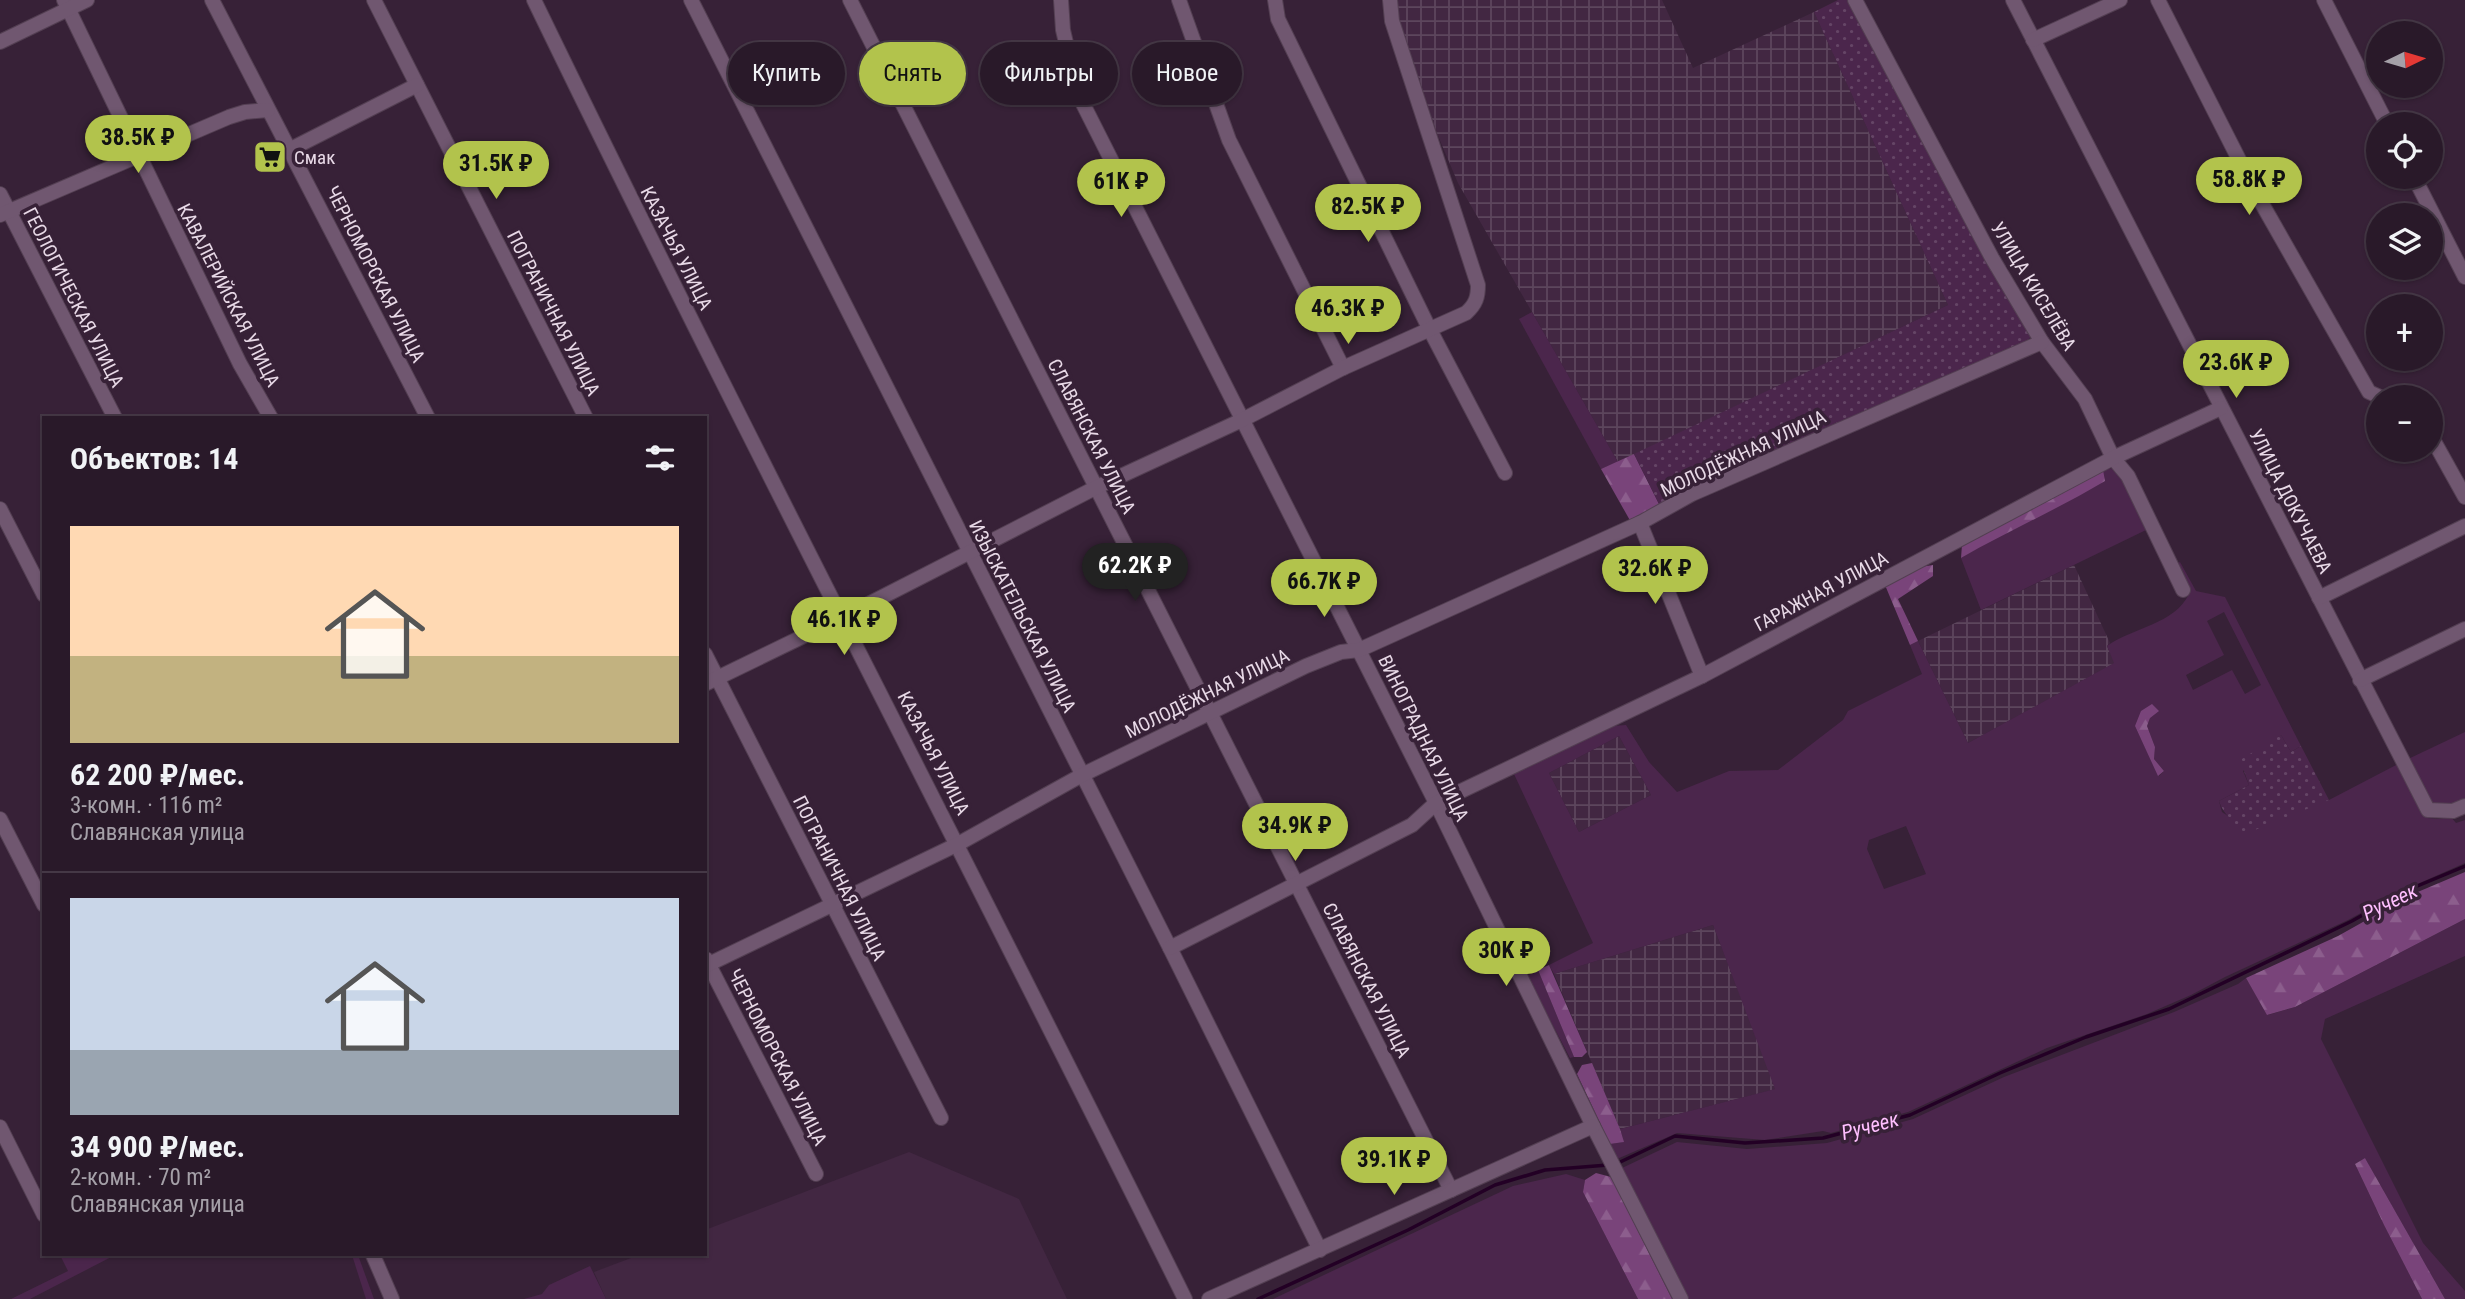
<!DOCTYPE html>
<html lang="ru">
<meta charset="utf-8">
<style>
body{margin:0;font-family:"Roboto Condensed",sans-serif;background:#352635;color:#f1f3f6;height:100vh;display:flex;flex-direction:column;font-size:26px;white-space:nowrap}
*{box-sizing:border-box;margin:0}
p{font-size:23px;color:#a5a0a8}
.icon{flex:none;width:38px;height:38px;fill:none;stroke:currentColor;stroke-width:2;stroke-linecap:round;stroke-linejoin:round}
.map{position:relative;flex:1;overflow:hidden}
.side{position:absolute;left:42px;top:416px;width:665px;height:840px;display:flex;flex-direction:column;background:#291929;border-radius:0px;box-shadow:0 2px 5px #0004,0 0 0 2px #453846}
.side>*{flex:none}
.banner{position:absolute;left:728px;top:42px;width:665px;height:63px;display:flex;gap:14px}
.needle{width:46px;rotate:85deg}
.controls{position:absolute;left:2366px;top:21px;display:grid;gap:14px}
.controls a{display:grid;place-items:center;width:77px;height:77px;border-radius:50%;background:#291929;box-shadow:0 2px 5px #0004,0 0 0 2px #453846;font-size:35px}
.price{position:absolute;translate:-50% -60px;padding:0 16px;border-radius:24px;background:#b2c34c;color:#111;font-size:23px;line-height:46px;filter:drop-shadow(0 2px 4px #0008)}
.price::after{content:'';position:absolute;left:50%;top:42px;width:21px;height:16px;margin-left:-10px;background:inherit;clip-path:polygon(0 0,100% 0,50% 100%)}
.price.current{background:#222;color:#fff}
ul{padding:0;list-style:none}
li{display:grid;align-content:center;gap:14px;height:371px;padding:0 28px}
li+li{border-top:2px solid #453846}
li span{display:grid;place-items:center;height:217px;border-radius:0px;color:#555}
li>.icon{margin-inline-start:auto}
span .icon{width:126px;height:126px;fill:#fffc;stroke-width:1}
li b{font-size:30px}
h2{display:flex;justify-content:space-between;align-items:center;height:84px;padding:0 28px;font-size:30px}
.tag{padding:0 24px;border-radius:32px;background:#291929;box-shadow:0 2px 5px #0004,0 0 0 2px #453846;font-size:24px;line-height:63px}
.tag.current{background:#b2c34c;color:#111}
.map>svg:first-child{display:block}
.built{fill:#422742}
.industrial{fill:url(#industrial-grid)}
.grass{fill:#4b264c;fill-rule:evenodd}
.forest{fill:url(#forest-firs)}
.garden{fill:url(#garden-dots)}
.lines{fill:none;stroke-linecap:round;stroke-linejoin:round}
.stream{stroke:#230025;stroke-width:3.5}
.minor-casing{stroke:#533f52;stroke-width:16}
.minor{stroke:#705770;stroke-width:14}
.labels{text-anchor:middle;stroke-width:7;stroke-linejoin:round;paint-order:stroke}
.poi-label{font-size:19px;fill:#e8d9e7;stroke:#372137;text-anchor:start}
.street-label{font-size:19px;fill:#e8d9e7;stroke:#372137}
.water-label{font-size:21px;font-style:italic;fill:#febffe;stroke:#372137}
</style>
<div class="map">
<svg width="2465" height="1299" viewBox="0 0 2465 1299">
<defs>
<pattern id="industrial-grid" width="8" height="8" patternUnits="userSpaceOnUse" patternTransform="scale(1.75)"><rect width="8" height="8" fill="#422742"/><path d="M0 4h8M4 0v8" fill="none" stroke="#5d465d"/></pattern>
<pattern id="forest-firs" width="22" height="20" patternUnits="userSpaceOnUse" patternTransform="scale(1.75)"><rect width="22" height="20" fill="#79447a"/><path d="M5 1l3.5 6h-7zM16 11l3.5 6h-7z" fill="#8c5e8d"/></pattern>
<pattern id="garden-dots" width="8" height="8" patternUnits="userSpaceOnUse" patternTransform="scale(1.75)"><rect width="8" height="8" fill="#4b264c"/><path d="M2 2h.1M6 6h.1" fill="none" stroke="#654566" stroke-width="1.8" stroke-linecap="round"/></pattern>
</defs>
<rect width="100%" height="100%" fill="#372137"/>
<polygon class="built" points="909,1152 1019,1199 1067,1299 606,1299 594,1272 639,1255 705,1255 705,1230"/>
<g class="industrial">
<polygon points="1397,0 1662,0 1693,68 1814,12 1948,305 1618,462 1458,183 1436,131 1399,19"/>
<polygon points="2074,565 2110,643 2107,646 2115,663 1968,743 1918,641"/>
<polygon points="1619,736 1651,795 1579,832 1549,773"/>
<polygon points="1713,925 1776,1089 1620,1129 1554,974"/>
</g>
<g class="grass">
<polygon points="1532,312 1618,462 1601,469 1519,319"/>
<polygon points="2114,468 2126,480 2146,530 1981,610 1961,558 2103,470"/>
<path d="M2180,562L2196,591L2225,597L2301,746L2291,752L2281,735L2243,771L2249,785L2219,801L2222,812L2234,820L2329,800L2398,764L2417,805L2428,818L2438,819L2451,817L2456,823L2465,820V863L2397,893L2348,920L2225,977L2191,995L2147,1014L2047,1048L1908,1112L1831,1133L1823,1131L1765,1140L1677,1133L1617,1159L1610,1144L1623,1142L1620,1129L1775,1089L1713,925L1554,974L1549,965L1593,943L1514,774L1612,726L1626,725L1649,762L1677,792L1729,771L1778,770L1843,720L1848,711L1922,674L1910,645L1918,641L1968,743L2114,663L2107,646C2132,628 2175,624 2189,594L2175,565ZM2224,612L2261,685L2245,694L2232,670L2193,690L2186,675L2224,655L2207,621ZM2150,718L2147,726L2155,747L2154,759L2164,771L2159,776L2135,726ZM1619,736L1651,795L1579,832L1549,773ZM1906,826L1926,874L1884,889L1867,849L1869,840Z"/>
<polygon points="2465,732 2465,803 2451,809 2427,801 2406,760"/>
<polygon points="2465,919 2465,956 2325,1019 2321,1039 2423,1243 2465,1291 2465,1299 2445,1299 2365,1158 2355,1164 2384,1225 2422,1299 1687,1299 1622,1168 1677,1142 1747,1149 1827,1143 1913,1119 2004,1077 2174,1012 2238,984 2246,978 2268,1015 2295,1007"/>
<polygon points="1538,970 1574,1057 1570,1058 1527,976"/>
<polygon points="1566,1174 1585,1180 1583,1192 1638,1299 1273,1299 1513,1186"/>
<polygon points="60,1255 115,1255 30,1299 11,1299 68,1271"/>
<polygon points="352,1255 358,1255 374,1299 366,1299"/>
<polygon points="590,1266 606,1299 524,1299 542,1294 549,1285"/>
</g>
<g class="forest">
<polygon points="1634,454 1659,504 1632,524 1601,469"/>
<path d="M2103,470L2105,481C2058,509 2008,531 1961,558L1962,545Z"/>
<polygon points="1933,565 1933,576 1898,599 1918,641 1910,645 1885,585 1914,568"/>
<polygon points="2152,704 2159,711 2150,718 2147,726 2155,747 2154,759 2164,771 2158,776 2135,726 2141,711"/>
<polygon points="2465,872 2465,919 2295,1007 2267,1015 2246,978 2338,936 2413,894"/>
<polygon points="1549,965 1587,1052 1582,1057 1574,1057 1538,970"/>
<polygon points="1592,1063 1620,1129 1624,1142 1610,1144 1577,1074 1582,1065"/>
<polygon points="2365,1158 2445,1299 2422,1299 2384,1225 2355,1164"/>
<polygon points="1596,1173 1611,1177 1672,1299 1638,1299 1583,1192 1585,1180"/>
</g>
<g class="garden">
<polygon points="1838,0 1850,0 2031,336 2025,345 1659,504 1634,454 1948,305 1814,12"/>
<path d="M2281,735L2291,752L2301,746L2329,800L2245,834C2236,823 2223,815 2219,801L2249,785L2240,760Z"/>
</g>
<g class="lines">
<g class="stream">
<polyline points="1616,1164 1675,1136 1745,1143 1823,1138 1910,1115 2000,1073 2086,1037 2169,1009 2352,921 2403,892 2465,866"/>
<polyline points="1258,1299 1408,1230 1495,1185 1545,1170 1608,1165"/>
</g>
<defs>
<g id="minor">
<polyline points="64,0 240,364 271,418"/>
<polyline points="212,0 428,418"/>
<polyline points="374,0 586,418"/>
<path d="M534,0C745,436 970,865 1185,1299"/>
<polyline points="691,0 1170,948 1320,1250"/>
<polyline points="850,0 1451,1190"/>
<polyline points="1061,0 1063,30 1078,94 1436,803 1593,1126 1681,1299"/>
<polyline points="1179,0 1229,140 1343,368"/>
<polyline points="1275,0 1278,19 1429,328 1505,473"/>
<polyline points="1855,0 1992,258 2042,342 2085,399 2113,458 2128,476 2183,590"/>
<polyline points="2013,0 2428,810 2453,811 2465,806"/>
<polyline points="2158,0 2257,195 2369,392 2380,397"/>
<polyline points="2324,0 2387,124"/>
<polyline points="2033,40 2120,0"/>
<polyline points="0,42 87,0"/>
<polyline points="291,149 417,85"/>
<polyline points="2414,177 2465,277"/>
<polyline points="0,194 115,418"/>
<polyline points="0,215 229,117 245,112 268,110"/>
<polyline points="2431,436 2465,497"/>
<polyline points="0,509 44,595"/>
<polyline points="1640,523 1702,676"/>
<polyline points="2319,598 2465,526"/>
<polyline points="705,654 941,1118"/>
<polyline points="2360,680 2465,629"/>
<path d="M705,684L843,617L1097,487L1242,420L1343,368L1466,313C1476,304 1478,297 1478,285L1392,21L1390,0"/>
<polyline points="0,819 44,905"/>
<polyline points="1170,948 1412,825 1436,803 1702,676 2113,458 2221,408"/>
<polyline points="706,959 816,1174"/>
<polyline points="705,966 958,844 1082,775 1306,666 1341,652 1359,650 1640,523 1692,494 2042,342"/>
<polyline points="0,1127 44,1215"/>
<polyline points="373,1255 392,1299"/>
<polyline points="1209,1299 1593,1126"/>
</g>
</defs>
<use href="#minor" class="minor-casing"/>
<use href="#minor" class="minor"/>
</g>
<defs>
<symbol id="supermarket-square" viewBox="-11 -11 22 22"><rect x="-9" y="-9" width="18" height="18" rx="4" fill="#b2c34c" stroke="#372137"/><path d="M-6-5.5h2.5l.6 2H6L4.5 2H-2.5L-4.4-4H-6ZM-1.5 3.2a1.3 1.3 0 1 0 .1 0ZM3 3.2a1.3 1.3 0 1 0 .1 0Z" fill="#111"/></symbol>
</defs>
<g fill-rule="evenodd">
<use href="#supermarket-square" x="251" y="138" width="38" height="38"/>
</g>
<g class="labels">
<g class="poi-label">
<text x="294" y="164">Смак</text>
</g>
<g class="street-label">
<text transform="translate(677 248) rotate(63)" y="7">КАЗАЧЬЯ УЛИЦА</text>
<text transform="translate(376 274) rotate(63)" y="7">ЧЕРНОМОРСКАЯ УЛИЦА</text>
<text transform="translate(2034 286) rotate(59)" y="7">УЛИЦА КИСЕЛЁВА</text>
<text transform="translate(229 295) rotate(63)" y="7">КАВАЛЕРИЙСКАЯ УЛИЦА</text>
<text transform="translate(74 297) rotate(63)" y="7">ГЕОЛОГИЧЕСКАЯ УЛИЦА</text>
<text transform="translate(554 313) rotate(63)" y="7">ПОГРАНИЧНАЯ УЛИЦА</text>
<text transform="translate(1092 436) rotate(63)" y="7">СЛАВЯНСКАЯ УЛИЦА</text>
<text transform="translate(1743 453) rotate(-25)" y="7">МОЛОДЁЖНАЯ УЛИЦА</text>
<text transform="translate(2291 501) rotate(63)" y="7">УЛИЦА ДОКУЧАЕВА</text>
<text transform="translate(1821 591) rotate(-28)" y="7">ГАРАЖНАЯ УЛИЦА</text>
<text transform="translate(1023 616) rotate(63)" y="7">ИЗЫСКАТЕЛЬСКАЯ УЛИЦА</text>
<text transform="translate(1207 693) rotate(-26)" y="7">МОЛОДЁЖНАЯ УЛИЦА</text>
<text transform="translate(1424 738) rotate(64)" y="7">ВИНОГРАДНАЯ УЛИЦА</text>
<text transform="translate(934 753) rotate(63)" y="7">КАЗАЧЬЯ УЛИЦА</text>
<text transform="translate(840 878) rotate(63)" y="7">ПОГРАНИЧНАЯ УЛИЦА</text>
<text transform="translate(1367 980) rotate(63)" y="7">СЛАВЯНСКАЯ УЛИЦА</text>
<text transform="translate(778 1057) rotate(63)" y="7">ЧЕРНОМОРСКАЯ УЛИЦА</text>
</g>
<g class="water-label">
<text transform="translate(2390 902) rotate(-26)" y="7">Ручеек</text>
<text transform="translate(1870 1126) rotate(-15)" y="7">Ручеек</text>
</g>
</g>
</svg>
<div class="controls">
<a><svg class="needle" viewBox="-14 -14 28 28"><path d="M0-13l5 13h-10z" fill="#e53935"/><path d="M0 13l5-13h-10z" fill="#a5a0a8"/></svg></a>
<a><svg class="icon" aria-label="locate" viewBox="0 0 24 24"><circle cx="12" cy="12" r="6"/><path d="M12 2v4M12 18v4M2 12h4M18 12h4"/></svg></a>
<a><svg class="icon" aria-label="layers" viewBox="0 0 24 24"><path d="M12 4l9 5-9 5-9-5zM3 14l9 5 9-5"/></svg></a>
<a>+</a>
<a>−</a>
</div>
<b class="price" style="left:138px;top:175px">38.5K ₽</b>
<b class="price" style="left:496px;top:201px">31.5K ₽</b>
<b class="price" style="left:2249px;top:217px">58.8K ₽</b>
<b class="price" style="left:1121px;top:219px">61K ₽</b>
<b class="price" style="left:1368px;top:244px">82.5K ₽</b>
<b class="price" style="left:1348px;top:346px">46.3K ₽</b>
<b class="price" style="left:2236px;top:400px">23.6K ₽</b>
<b class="price current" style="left:1135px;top:603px">62.2K ₽</b>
<b class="price" style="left:1655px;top:606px">32.6K ₽</b>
<b class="price" style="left:1324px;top:619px">66.7K ₽</b>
<b class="price" style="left:844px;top:657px">46.1K ₽</b>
<b class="price" style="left:1295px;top:863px">34.9K ₽</b>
<b class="price" style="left:1506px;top:988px">30K ₽</b>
<b class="price" style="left:1394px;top:1197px">39.1K ₽</b>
<div class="banner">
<a class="tag">Купить</a>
<a class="tag current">Снять</a>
<a class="tag">Фильтры</a>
<a class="tag">Новое</a>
</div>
<section class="side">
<h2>Объектов: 14<svg class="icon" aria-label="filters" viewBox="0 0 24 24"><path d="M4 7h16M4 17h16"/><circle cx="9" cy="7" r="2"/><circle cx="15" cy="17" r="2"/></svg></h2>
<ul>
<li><span style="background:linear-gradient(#ffd9b3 60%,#c2b280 0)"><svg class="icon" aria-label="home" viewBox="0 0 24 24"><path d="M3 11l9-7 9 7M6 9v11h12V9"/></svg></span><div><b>62 200 ₽/мес.</b><p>3-комн. · 116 m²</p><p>Славянская улица</p></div></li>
<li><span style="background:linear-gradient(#c9d6e8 70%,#9aa5b1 0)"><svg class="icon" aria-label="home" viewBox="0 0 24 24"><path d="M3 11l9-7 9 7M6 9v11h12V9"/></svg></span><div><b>34 900 ₽/мес.</b><p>2-комн. · 70 m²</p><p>Славянская улица</p></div></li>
</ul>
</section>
</div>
